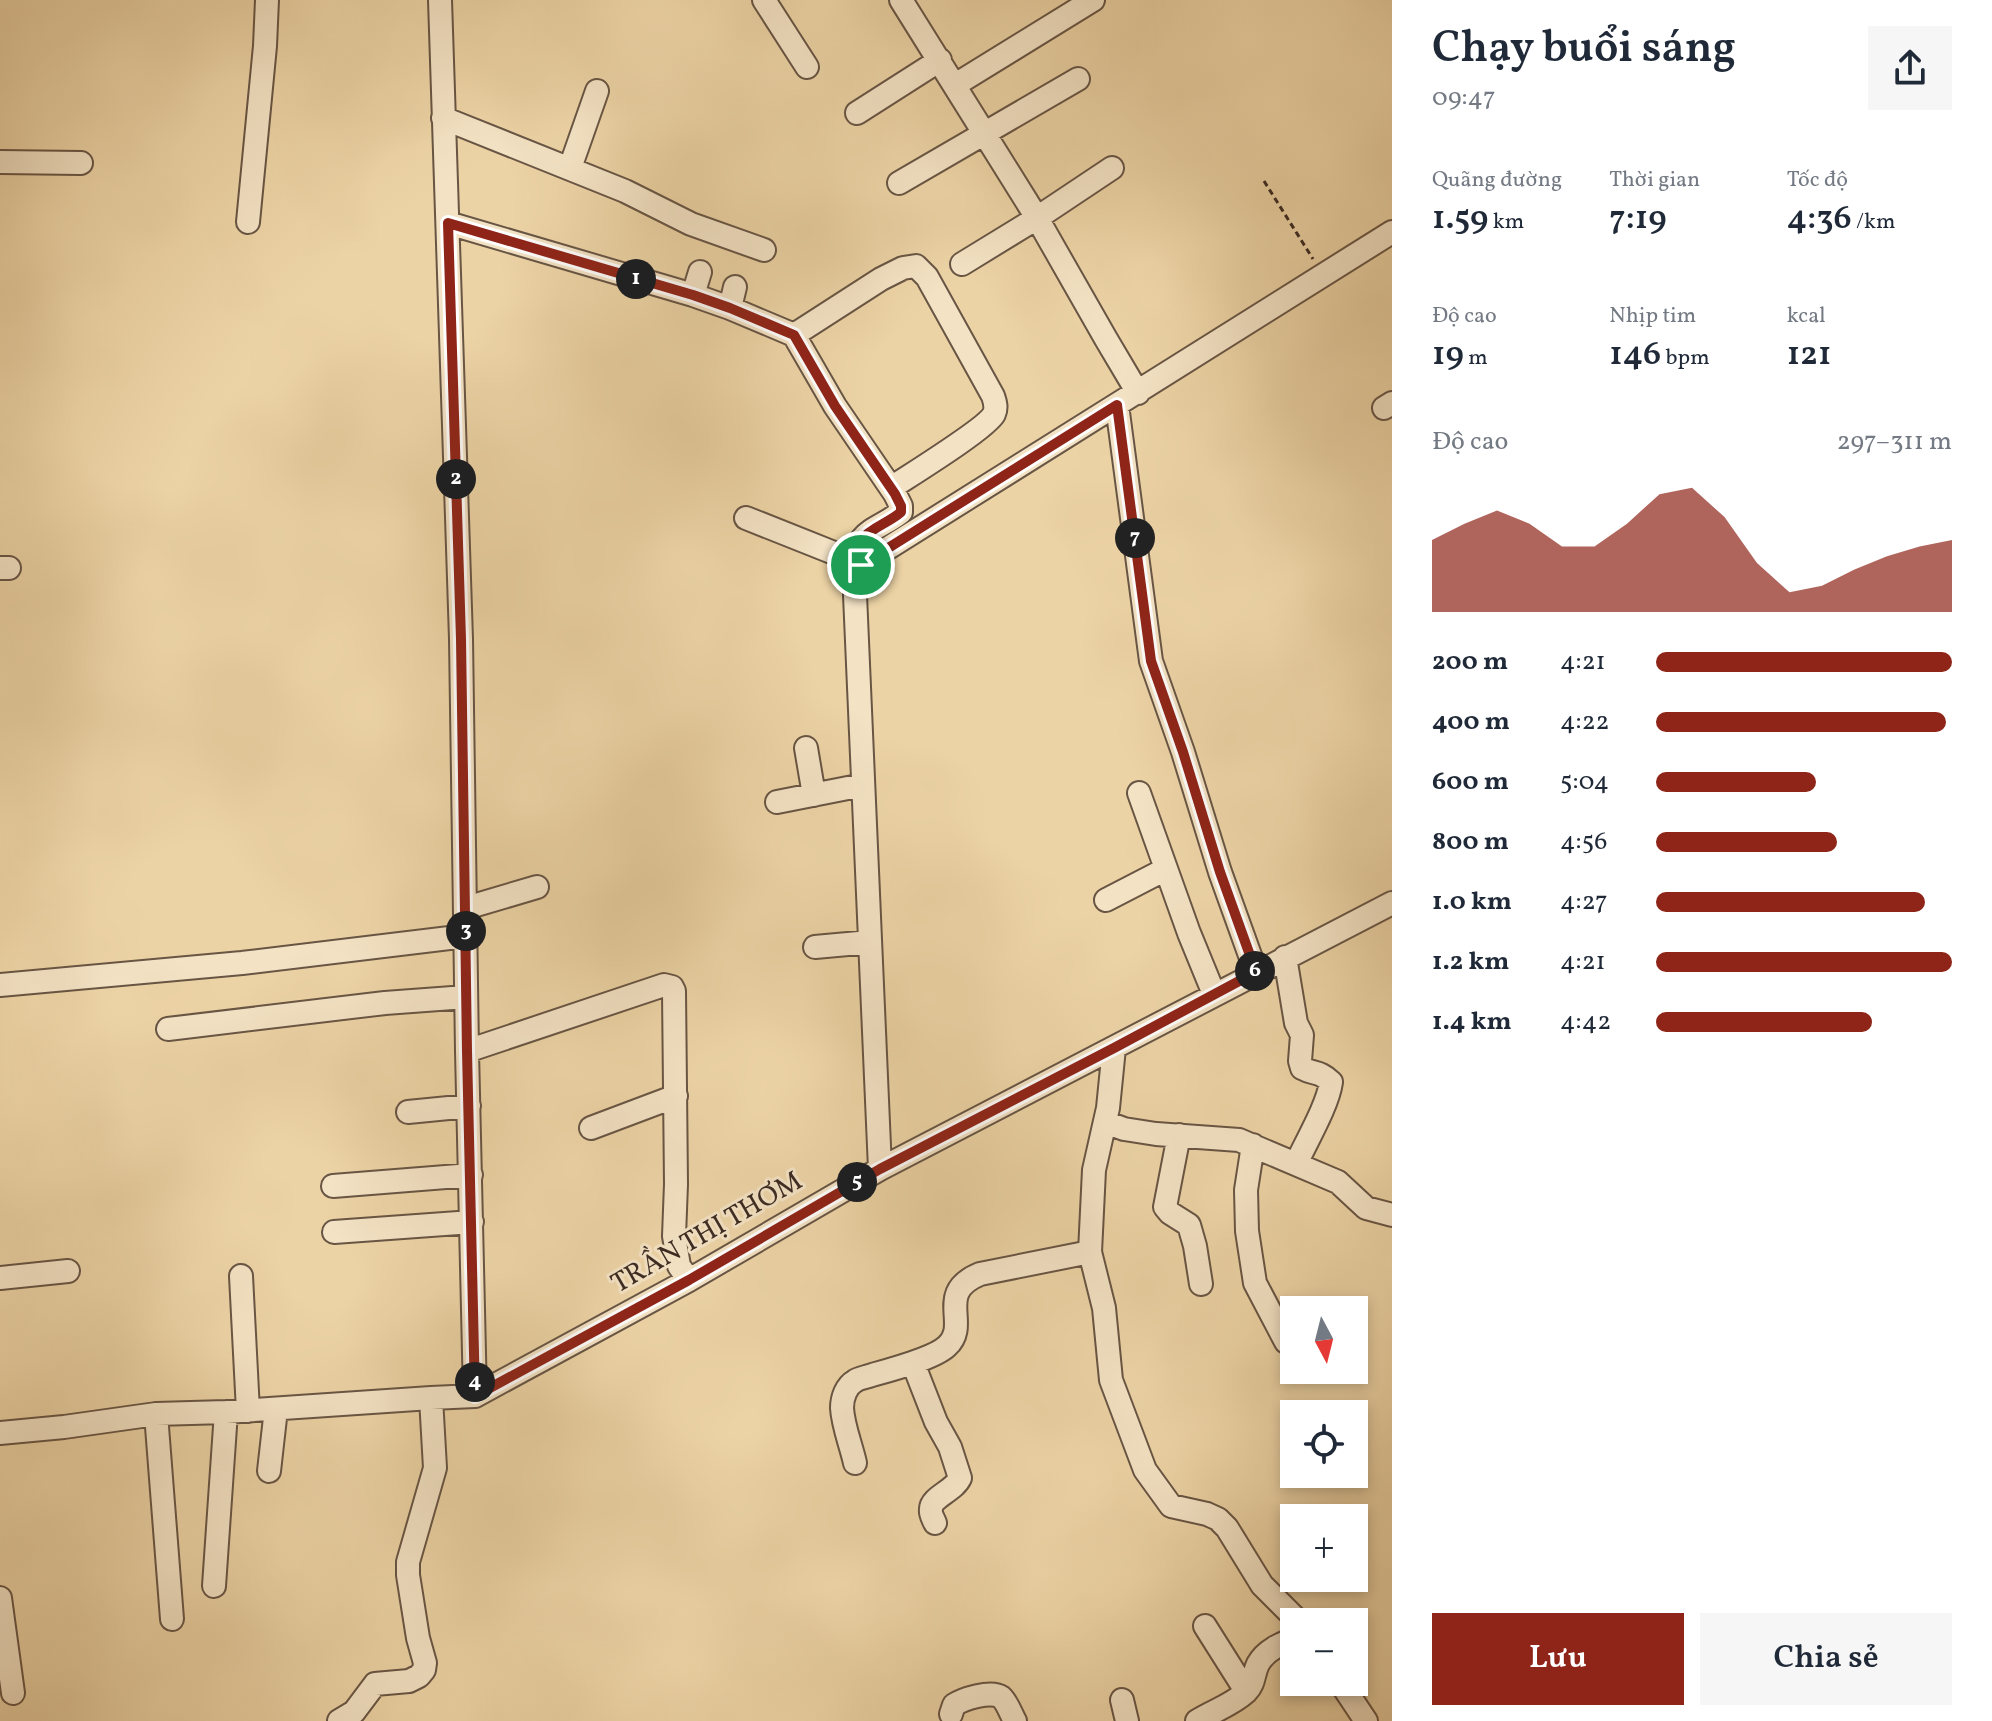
<!DOCTYPE html>
<html lang="vi">
<head>
<meta charset="utf-8">
<style>
  :root { --surface:#fff; --page:#f6f6f7; --text:#1f2937; --muted:#747a83; --accent:#8f2418 }
  body { margin:0; font-family:Vollkorn,serif; background:var(--page); color:var(--text); height:100vh; display:flex; flex-direction:column; font-size:30px; white-space:nowrap }
  * { box-sizing:border-box; margin:0 }
  p { font-size:26px; color:var(--muted) }
  .icon { flex:none; width:44px; height:44px; fill:none; stroke:currentColor; stroke-width:2; stroke-linecap:round; stroke-linejoin:round }
  .map { position:relative; flex:1; overflow:hidden }
  .drawer { display:flex; flex-direction:column; background:var(--surface); width:600px }
  .drawer>* { flex:none }
  .needle { width:52px; rotate:173deg }
  .buttons { position:absolute; left:1280px; top:1296px; display:grid; gap:16px }
  .buttons a { display:grid; place-items:center; width:88px; height:88px; border-radius:0px; background:var(--surface); box-shadow:0 4px 12px #0003; font-size:40px }
  .pin { position:absolute; display:grid; place-items:center; width:68px; height:68px; color:#fff; margin:-34px; border:4px solid #fff; border-radius:50%; box-shadow:0 2px 8px #0007 }
  .km { position:absolute; width:40px; height:40px; margin:-20px; border-radius:50%; background:#222; color:#fff; font-size:22px; line-height:40px; text-align:center }
  .round { display:grid; place-items:center; flex:none; width:84px; height:84px; border-radius:0px; background:var(--page) }
  .head { display:flex; align-items:center; justify-content:space-between; height:136px; padding:0 40px }
  h1 { font-size:44px; font-weight:600; line-height:60px }
  .figures { display:grid; grid-template-columns:repeat(3,1fr); gap:12px; height:136px; padding:8px 40px }
  .figures div { display:grid; align-content:center }
  .figures b { font-size:34px; font-weight:600 }
  .figures small { font-size:22px; font-weight:400 }
  .figures p { font-size:22px }
  .chart { height:224px; padding:16px 40px }
  .chart p { display:flex; justify-content:space-between }
  .chart svg { width:100%; height:144px; margin-top:8px; fill:var(--accent); opacity:.7 }
  .action { display:flex; gap:16px; margin-top:auto; padding:16px 40px }
  .action a { flex:1; height:92px; border-radius:0px; background:var(--accent); color:#fff; font-size:32px; font-weight:600; line-height:92px; text-align:center }
  .action a+a { background:var(--page); color:var(--text) }
  ul { padding:0 40px; list-style:none; font-size:26px }
  li { display:grid; grid-template-columns:128px 96px 1fr; align-items:center; height:60px }
  li i { height:20px; border-radius:10px; background:var(--accent) }
  main { display:flex; flex:1; min-height:0 }
  .map>svg:first-child { display:block }
  .lines { fill:none; stroke-linecap:round; stroke-linejoin:round }
  .minor-casing { stroke:#685544; stroke-width:26 }
  .path { stroke:#3c2b23; stroke-width:3; stroke-dasharray:6 4; stroke-linecap:butt }
  .minor { stroke:#f3e2c4; stroke-width:22 }
  .route-casing { stroke:#fff; stroke-width:16 }
  .route { stroke:#8f2418; stroke-width:10 }
  .labels { text-anchor:middle; dominant-baseline:central; stroke-width:6; stroke-linejoin:round; paint-order:stroke }
  .street-label { font-size:28px; fill:#3c2b23; stroke:#f3e2c4 }
</style>
</head>
<body>
<main>
<div class="map">
<svg width="1392" height="1721" viewBox="0 0 1392 1721">
  <rect width="100%" height="100%" fill="#ecd3a5"/>
  <filter id="stains"><feTurbulence type="fractalNoise" baseFrequency=".0025" numOctaves="4"/><feColorMatrix values="0 0 0 0 .2 0 0 0 0 .09 0 0 0 0 .02 0 0 0 .5 -.17"/></filter>
  <radialGradient id="worn" r=".72"><stop offset=".6" stop-color="#630" stop-opacity="0"/><stop offset="1" stop-color="#630" stop-opacity=".3"/></radialGradient>
  <g class="lines">
    <g class="minor-casing">
      <path id="minor" d="M440,0L461,639L467,1051L475,1396
        M764,0L807,67
        M901,0L1037,218L1106,339L1138,393
        M955,85L1093,0
        M857,113L940,60
        M443,118L625,191L691,224L764,250
        M0,162L81,163
        M570,168L597,91
        M899,183L1078,79
        M248,222L265,46L267,0
        M448,223L693,295L730,308L794,335L835,406L895,494L901,506V512C881,529 848,532 861,565
        M962,264L1037,218L1112,168
        M693,295L700,272
        M730,308L735,287
        M794,335L881,279L903,268L916,266L927,277L993,396C995,402 997,407 994,414C987,428 909,476 891,488
        M1117,405L1151,661L1183,752L1220,872L1256,972
        M1384,408L1392,403
        M746,518L834,553L858,569
        M0,568H9
        M806,748L814,795
        M1139,793L1189,933L1214,994
        M777,802L863,785
        M1106,900L1166,869
        M466,908L537,887
        M815,947L870,942
        M1285,957L1296,1023L1302,1035L1300,1061L1302,1068C1315,1075 1318,1070 1331,1082C1328,1105 1306,1142 1296,1164
        M0,985L242,963L466,936
        M168,1029L385,1003L466,997
        M1114,1048L1108,1108L1094,1170L1090,1252L1104,1308L1111,1380L1145,1470L1171,1506L1207,1514L1218,1519L1227,1528L1262,1585L1299,1622
        M467,1051L664,985L672,987L674,991L676,1184L674,1236L679,1266L689,1280
        M408,1112L469,1106
        M1105,1122L1124,1129L1156,1134L1239,1140L1338,1182L1366,1208L1392,1215
        M591,1128L676,1096
        M1179,1135L1165,1207L1170,1213L1189,1225L1195,1246L1201,1284
        M1253,1145L1246,1190L1247,1231L1255,1283L1286,1342
        M880,1169L855,595C855,584 854,574 861,565L1392,232
        M333,1186L471,1175
        M334,1232L472,1222
        M241,1276L248,1411
        M0,1278L68,1271
        M913,1363L936,1422L950,1447L960,1478C954,1491 931,1497 931,1509C930,1514 933,1518 935,1523
        M156,1414L172,1619
        M0,1433L64,1427L156,1414L226,1412L431,1398L475,1396L689,1280L880,1169L1392,903
        M855,1463C851,1445 843,1426 842,1408C842,1398 846,1386 855,1381C859,1378 867,1377 872,1375C890,1370 935,1358 947,1346C971,1324 934,1293 980,1274L1090,1252
        M269,1471L276,1409
        M214,1586L226,1412
        M0,1598L13,1693
        M1205,1626L1246,1691
        M1340,1682L1366,1721
        M1122,1700L1127,1721
        M951,1714L954,1705C963,1699 991,1690 1001,1697C1007,1702 1011,1714 1015,1721
        M339,1721L354,1712L375,1684L409,1681L419,1676L424,1670L425,1663L418,1638L408,1575V1562L435,1468L431,1398
        M1197,1721C1213,1711 1232,1705 1246,1692C1255,1683 1253,1674 1258,1664C1265,1651 1281,1643 1294,1640"/>
    </g>
    <path class="path" d="M1264,181L1313,259"/>
    <use href="#minor" class="minor"/>
  </g>
  <g class="lines">
    <g class="route-casing">
      <path id="route" d="M448,223L693,295L730,308L794,335L835,406L895,494L901,506V512C882,529 848,532 861,565L1117,405L1151,661L1183,752L1220,872L1256,972L1114,1048L880,1169L689,1280L475,1396L467,1051L461,639Z"/>
    </g>
    <use href="#route" class="route"/>
  </g>
  <g class="labels">
    <g class="street-label">
      <text transform="translate(707 1233) rotate(-30)">TRẦN THỊ THƠM</text>
    </g>
  </g>
  <rect width="100%" height="100%" filter="url(#stains)"/>
  <rect width="100%" height="100%" fill="url(#worn)"/>
</svg>
<div class="buttons">
<a><svg class="needle" viewBox="-14 -14 28 28"><path d="M0-13l5 13h-10z" fill="#e53935"/><path d="M0 13l5-13h-10z" fill="#747a83"/></svg></a>
<a><svg class="icon" aria-label="locate" viewBox="0 0 24 24"><circle cx="12" cy="12" r="6"/><path d="M12 2v4M12 18v4M2 12h4M18 12h4"/></svg></a>
<a>+</a>
<a>−</a>
</div>
<div class="pin" style="left:861px;top:565px;background:#1e9e55"><svg class="icon" aria-label="arrive" viewBox="0 0 24 24"><path d="M6 21V4h12l-3 4 3 4H6"/></svg></div>
<b class="km" style="left:636px;top:279px">1</b>
<b class="km" style="left:456px;top:479px">2</b>
<b class="km" style="left:466px;top:931px">3</b>
<b class="km" style="left:475px;top:1382px">4</b>
<b class="km" style="left:857px;top:1182px">5</b>
<b class="km" style="left:1255px;top:971px">6</b>
<b class="km" style="left:1135px;top:538px">7</b>
</div>
<section class="drawer">
<div class="head"><div><h1>Chạy buổi sáng</h1><p>09:47</p></div><a class="round"><svg class="icon" aria-label="share" viewBox="0 0 24 24"><path d="M12 15V3M7 8l5-5 5 5M5 13v7h14v-7"/></svg></a></div>
<div class="figures">
<div><p>Quãng đường</p><b>1.59<small> km</small></b></div>
<div><p>Thời gian</p><b>7:19</b></div>
<div><p>Tốc độ</p><b>4:36<small> /km</small></b></div>
</div>
<div class="figures">
<div><p>Độ cao</p><b>19<small> m</small></b></div>
<div><p>Nhịp tim</p><b>146<small> bpm</small></b></div>
<div><p>kcal</p><b>121</b></div>
</div>
<div class="chart"><p><span>Độ cao</span>297–311 m</p>
<svg viewBox="0 0 160 44" preserveAspectRatio="none"><path d="M0 44V22L10 17L20 13L30 17L40 24L50 24L60 17L70 8L80 6L90 15L100 29L110 38L120 36L130 31L140 27L150 24L160 22V44z"/></svg>
</div>
<ul>
<li><b>200 m</b>4:21<i style="width:100%"></i></li>
<li><b>400 m</b>4:22<i style="width:98%"></i></li>
<li><b>600 m</b>5:04<i style="width:54%"></i></li>
<li><b>800 m</b>4:56<i style="width:61%"></i></li>
<li><b>1.0 km</b>4:27<i style="width:91%"></i></li>
<li><b>1.2 km</b>4:21<i style="width:100%"></i></li>
<li><b>1.4 km</b>4:42<i style="width:73%"></i></li>
</ul>
<div class="action"><a>Lưu</a><a>Chia sẻ</a></div>
</section>
</main>
</body>
</html>
